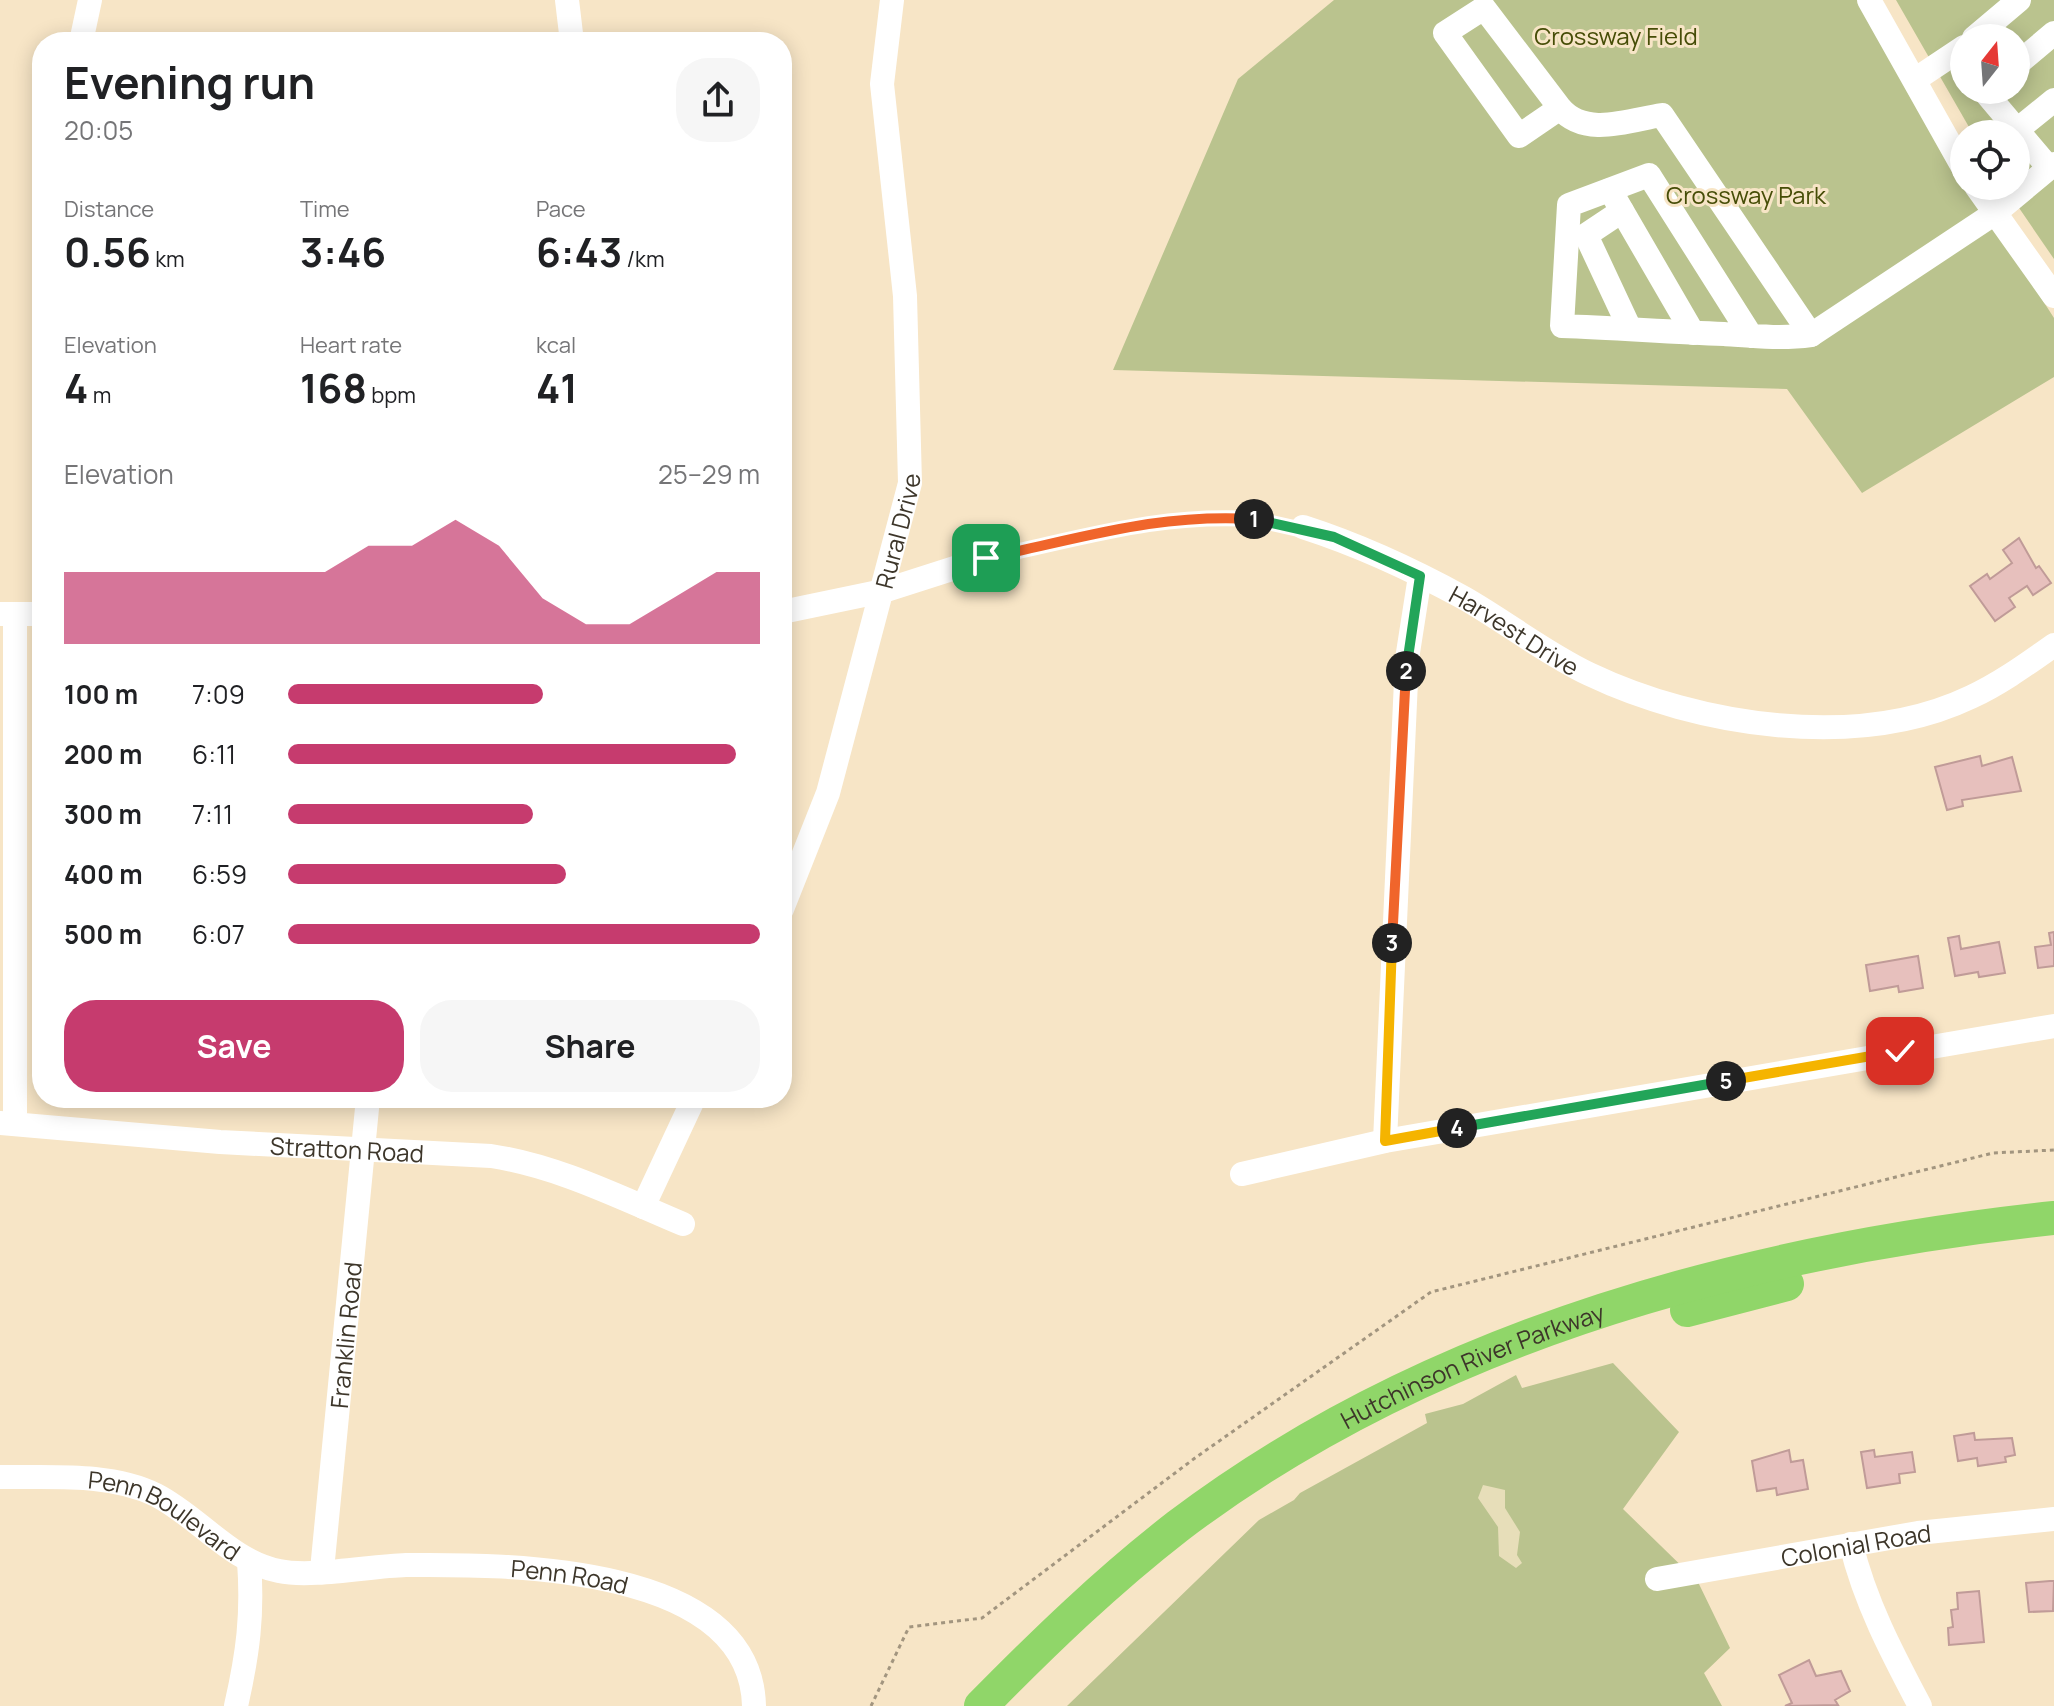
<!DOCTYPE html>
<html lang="en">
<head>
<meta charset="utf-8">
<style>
  :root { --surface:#fff; --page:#f6f6f6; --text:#202124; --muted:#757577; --accent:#c63b6e }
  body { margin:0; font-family:Manrope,sans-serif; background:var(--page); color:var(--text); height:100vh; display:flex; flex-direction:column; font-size:30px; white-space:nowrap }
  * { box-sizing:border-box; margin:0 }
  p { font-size:26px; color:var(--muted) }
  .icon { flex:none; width:44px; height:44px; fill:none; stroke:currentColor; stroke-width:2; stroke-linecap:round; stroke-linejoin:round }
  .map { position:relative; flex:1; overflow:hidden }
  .drawer { position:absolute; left:32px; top:32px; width:760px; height:1076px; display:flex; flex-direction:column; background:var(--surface); border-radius:32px; box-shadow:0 4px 20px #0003 }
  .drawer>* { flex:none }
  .needle { width:52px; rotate:17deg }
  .controls { position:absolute; left:1950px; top:24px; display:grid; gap:16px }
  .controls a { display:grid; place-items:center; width:80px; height:80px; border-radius:50%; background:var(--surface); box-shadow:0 4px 20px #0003; font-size:40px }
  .pin { position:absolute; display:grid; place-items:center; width:68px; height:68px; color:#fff; margin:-34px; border-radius:16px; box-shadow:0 4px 12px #0006 }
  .km { position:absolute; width:40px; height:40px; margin:-20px; border-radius:50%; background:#222; color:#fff; font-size:22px; line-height:40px; text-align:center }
  .round { display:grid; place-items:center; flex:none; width:84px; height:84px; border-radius:32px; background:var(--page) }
  .summary { display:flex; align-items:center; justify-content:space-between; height:136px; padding:0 32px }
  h1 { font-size:44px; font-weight:700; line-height:60px }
  .figures { display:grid; grid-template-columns:repeat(3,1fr); gap:12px; height:136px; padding:8px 32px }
  .figures div { display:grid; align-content:center }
  .figures b { font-size:40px; font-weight:700 }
  .figures small { font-size:22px; font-weight:400 }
  .figures p { font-size:22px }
  .chart { height:224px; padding:16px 32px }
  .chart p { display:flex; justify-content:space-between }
  .chart svg { width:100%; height:144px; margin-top:8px; fill:var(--accent); opacity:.7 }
  .cta { display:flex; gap:16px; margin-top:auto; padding:16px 32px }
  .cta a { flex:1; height:92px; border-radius:32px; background:var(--accent); color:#fff; font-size:32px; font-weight:700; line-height:92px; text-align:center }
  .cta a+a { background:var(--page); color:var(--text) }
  ul { padding:0 32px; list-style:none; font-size:26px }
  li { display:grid; grid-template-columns:128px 96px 1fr; align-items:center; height:60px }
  li i { height:20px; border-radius:10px; background:var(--accent) }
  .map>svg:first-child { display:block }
  .green { fill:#bac38e; fill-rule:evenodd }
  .sand { fill:#e7deb9 }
  .building { fill:#e7c0bd; stroke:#c09b98; stroke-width:2 }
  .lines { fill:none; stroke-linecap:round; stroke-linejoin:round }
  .path { stroke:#a2957f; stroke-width:3; stroke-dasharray:4 4; stroke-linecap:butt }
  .minor { stroke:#fff; stroke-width:24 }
  .highway { stroke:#90d669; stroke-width:34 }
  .split-1-casing { stroke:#fff; stroke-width:16 }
  .split-2-casing { stroke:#fff; stroke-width:16 }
  .split-3-casing { stroke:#fff; stroke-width:16 }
  .split-4-casing { stroke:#fff; stroke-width:16 }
  .split-5-casing { stroke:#fff; stroke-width:16 }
  .split-6-casing { stroke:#fff; stroke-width:16 }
  .split-1 { stroke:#f0652b; stroke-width:10 }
  .split-2 { stroke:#22a559; stroke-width:10 }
  .split-3 { stroke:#f0652b; stroke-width:10 }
  .split-4 { stroke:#f5b400; stroke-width:10 }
  .split-5 { stroke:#22a559; stroke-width:10 }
  .split-6 { stroke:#f5b400; stroke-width:10 }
  .labels { text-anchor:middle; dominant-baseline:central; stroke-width:6; stroke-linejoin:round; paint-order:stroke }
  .park-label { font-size:24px; fill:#464d07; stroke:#f7e5c6 }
  .street-label { font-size:24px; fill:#3d362a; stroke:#f7e5c6 }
</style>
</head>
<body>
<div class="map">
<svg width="2054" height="1706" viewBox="0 0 2054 1706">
  <rect width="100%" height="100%" fill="#f7e5c6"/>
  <path class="green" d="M1334,0H1859L1964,179V186H1969L2054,318V377L1862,493L1787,389L1113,370L1238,79Z
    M1896,0H2054V259L2004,186H2016V134H1973ZM1964,38H2016V90H1964Z
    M1613,1363L1679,1432L1623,1509L1698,1582L1730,1648L1704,1673L1722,1706H1067L1259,1520L1294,1500L1300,1493L1427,1423L1425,1414L1463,1404L1516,1375L1522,1388Z"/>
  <path class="sand" d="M1483,1485L1505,1490V1508L1520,1532L1517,1555L1522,1563L1516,1568L1499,1556L1498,1527L1478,1498Z"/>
  <path class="building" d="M2019,538L2036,568L2039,566L2051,583L2033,595L2027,586L2009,598L2015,607L1995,621L1970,586L1987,574L1990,579L2012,563L2003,550Z
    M1980,756L1982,766L2012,757L2021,791L1962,800L1963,806L1947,810L1935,767Z
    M2054,932V966L2038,968L2035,947L2051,945L2049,933Z
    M1959,936L1961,949L1999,942L2005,973L1979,977L1978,972L1955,976L1948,938Z
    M1918,956L1923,988L1899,992L1898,986L1870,991L1866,965Z
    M1974,1433L1975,1440L2012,1438L2015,1455L2005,1457L2006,1462L1978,1466L1977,1458L1958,1461L1954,1436Z
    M1789,1450L1791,1462L1803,1460L1808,1489L1777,1495L1776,1488L1757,1491L1752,1461Z
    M1874,1450L1875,1457L1912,1452L1915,1472L1899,1474L1900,1483L1867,1488L1861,1452Z
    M2050,1581H2054L2053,1611L2029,1612L2026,1583Z
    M1979,1591L1984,1642L1949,1645L1948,1628L1953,1627L1951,1610L1958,1609L1957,1593Z
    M1809,1660L1816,1676L1841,1671L1850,1691L1835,1700L1838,1705L1785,1706L1792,1703L1779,1675Z"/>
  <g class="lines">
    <path class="path" d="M1006,554C1103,534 1180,506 1281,523
      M871,1706L909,1627L982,1618L1195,1458L1431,1292L1993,1153L2054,1150"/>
    <g class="minor">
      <path d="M567,0L572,42"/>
      <path d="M1869,0L1964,169"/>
      <path d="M1974,38L2019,0"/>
      <path d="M81,42L90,0"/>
      <path d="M2016,65L2054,33"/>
      <path d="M1916,79L1964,47"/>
      <path d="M1985,92L2017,130"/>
      <path d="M1560,108L1519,136L1445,33L1484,8L1560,108C1585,138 1630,120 1662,115L1811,335L1995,213L2054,164"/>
      <path d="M2049,168L2017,130L2054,100"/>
      <path d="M1976,186L2054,296"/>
      <path d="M1610,190L1693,333"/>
      <path d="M1622,211L1586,235L1630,329"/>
      <path d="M1751,336L1649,175L1569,205L1562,326C1616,328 1670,332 1724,334C1753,336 1782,339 1811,335"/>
      <path id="s1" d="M1303,527C1359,545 1413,570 1464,598C1506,622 1545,653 1589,674C1698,726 1858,751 1971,697C2001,683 2027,664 2054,645"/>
      <path d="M782,612L883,591L986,558"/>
      <path d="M0,614H42"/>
      <path id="s2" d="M782,909L828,793L910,483L905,296L882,84L892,0"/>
      <path id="s3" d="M0,1123L220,1142L491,1156C558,1166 621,1198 683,1224"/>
      <path d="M15,1124V614"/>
      <path d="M1385,1141L1407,659L1420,576"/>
      <path d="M1242,1174L1385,1141L2054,1026"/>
      <path d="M643,1207L694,1098"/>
      <path id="s4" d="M0,1477C49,1478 110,1472 156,1495C199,1517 230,1561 279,1571C311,1578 370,1566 406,1565C506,1564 751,1564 754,1706"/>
      <path d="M1851,1544C1865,1602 1892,1653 1920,1706"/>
      <path id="s5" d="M322,1570L368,1098"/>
      <path id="s6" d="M1657,1579L1918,1533L2054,1519"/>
      <path d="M236,1706C248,1653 253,1615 249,1561"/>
    </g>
    <g class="highway">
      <path d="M1687,1310L1787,1284"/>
      <path id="s7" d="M981,1706C1044,1642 1107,1581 1178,1526C1429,1336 1745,1251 2054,1218"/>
    </g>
  </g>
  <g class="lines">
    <g class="split-1-casing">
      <path id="split-1" d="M986,558C1080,539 1156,513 1254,519"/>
    </g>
    <g class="split-2-casing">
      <path id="split-2" d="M1254,519L1334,537L1420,576L1406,671"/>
    </g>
    <g class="split-3-casing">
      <path id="split-3" d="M1392,943L1406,671"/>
    </g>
    <g class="split-4-casing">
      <path id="split-4" d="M1392,943L1385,1141L1457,1128"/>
    </g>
    <g class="split-5-casing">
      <path id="split-5" d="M1457,1128L1726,1081"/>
    </g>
    <g class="split-6-casing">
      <path id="split-6" d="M1726,1081L1900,1051"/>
    </g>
    <use href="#split-1" class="split-1"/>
    <use href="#split-2" class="split-2"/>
    <use href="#split-3" class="split-3"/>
    <use href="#split-4" class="split-4"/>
    <use href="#split-5" class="split-5"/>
    <use href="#split-6" class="split-6"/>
  </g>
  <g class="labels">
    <g class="park-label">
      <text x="1616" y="35">Crossway Field</text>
      <text x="1746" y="194">Crossway Park</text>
    </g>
    <g class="street-label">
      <text stroke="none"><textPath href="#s2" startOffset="396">Rural Drive</textPath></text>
      <text stroke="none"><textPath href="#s1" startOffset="236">Harvest Drive</textPath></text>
      <text stroke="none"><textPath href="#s3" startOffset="348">Stratton Road</textPath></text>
      <text stroke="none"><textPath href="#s5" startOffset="236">Franklin Road</textPath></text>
      <text stroke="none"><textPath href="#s7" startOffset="604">Hutchinson River Parkway</textPath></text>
      <text stroke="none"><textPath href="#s4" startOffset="174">Penn Boulevard</textPath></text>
      <text stroke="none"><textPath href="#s6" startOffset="202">Colonial Road</textPath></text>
      <text stroke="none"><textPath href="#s4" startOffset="596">Penn Road</textPath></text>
    </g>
  </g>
</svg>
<div class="controls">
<a><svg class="needle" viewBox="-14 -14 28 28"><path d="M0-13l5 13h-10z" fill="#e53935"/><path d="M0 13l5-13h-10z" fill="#757577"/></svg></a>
<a><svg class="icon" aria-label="locate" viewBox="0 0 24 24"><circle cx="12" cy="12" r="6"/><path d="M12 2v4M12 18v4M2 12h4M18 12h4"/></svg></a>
</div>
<div class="pin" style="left:986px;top:558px;background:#1e9e55"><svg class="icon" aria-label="arrive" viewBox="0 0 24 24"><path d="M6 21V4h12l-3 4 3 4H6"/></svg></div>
<div class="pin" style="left:1900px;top:1051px;background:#d93025"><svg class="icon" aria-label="check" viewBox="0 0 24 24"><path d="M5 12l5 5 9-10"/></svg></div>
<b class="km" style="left:1254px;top:519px">1</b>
<b class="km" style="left:1406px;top:671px">2</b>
<b class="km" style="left:1392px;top:943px">3</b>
<b class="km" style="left:1457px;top:1128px">4</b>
<b class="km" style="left:1726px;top:1081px">5</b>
<section class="drawer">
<div class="summary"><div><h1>Evening run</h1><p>20:05</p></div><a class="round"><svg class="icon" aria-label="share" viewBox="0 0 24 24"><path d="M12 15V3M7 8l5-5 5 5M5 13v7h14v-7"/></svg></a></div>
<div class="figures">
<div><p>Distance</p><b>0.56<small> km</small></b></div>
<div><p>Time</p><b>3:46</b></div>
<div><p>Pace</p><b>6:43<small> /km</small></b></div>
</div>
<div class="figures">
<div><p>Elevation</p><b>4<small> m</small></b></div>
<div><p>Heart rate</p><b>168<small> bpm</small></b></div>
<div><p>kcal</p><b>41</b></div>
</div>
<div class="chart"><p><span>Elevation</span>25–29 m</p>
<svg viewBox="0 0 160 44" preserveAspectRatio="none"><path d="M0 44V22L10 22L20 22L30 22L40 22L50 22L60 22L70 14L80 14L90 6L100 14L110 30L120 38L130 38L140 30L150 22L160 22V44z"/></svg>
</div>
<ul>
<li><b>100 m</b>7:09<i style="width:54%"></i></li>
<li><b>200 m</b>6:11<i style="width:95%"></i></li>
<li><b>300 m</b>7:11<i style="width:52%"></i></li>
<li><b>400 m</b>6:59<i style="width:59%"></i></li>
<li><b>500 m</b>6:07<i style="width:100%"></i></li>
</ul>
<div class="cta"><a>Save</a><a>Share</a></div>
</section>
</div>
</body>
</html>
